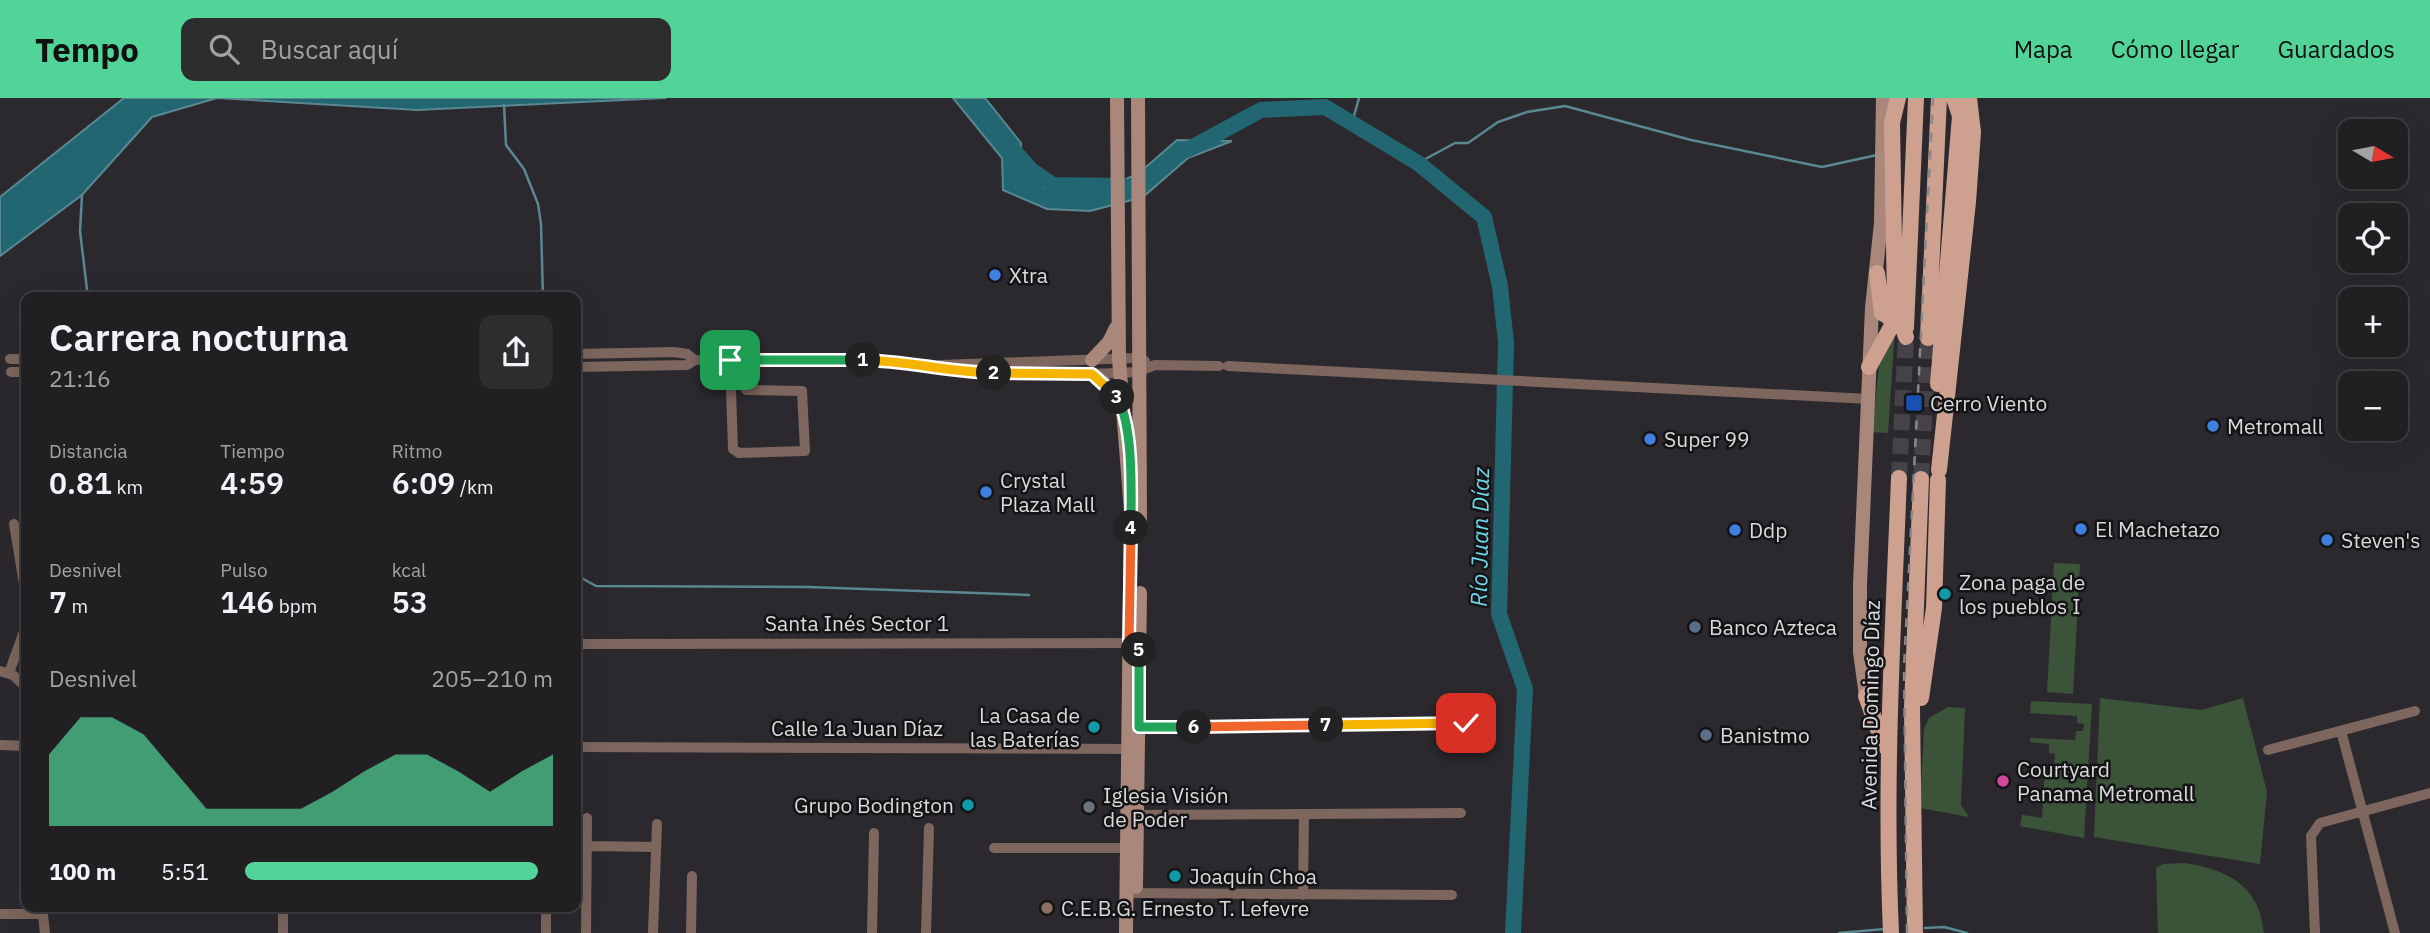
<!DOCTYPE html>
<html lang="es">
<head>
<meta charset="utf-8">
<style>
  :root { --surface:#211f22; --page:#2d2c2f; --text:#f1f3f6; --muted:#a2a2a5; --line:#3e3d40; --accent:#52d397 }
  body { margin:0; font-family:"IBM Plex Sans",sans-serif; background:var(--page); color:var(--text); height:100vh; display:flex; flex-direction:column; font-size:26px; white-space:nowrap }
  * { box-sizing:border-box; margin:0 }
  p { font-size:23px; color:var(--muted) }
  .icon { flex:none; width:38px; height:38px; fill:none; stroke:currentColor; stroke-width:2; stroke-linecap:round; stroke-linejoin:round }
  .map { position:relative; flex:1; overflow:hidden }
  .details { position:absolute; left:21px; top:194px; width:560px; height:620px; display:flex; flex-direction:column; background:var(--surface); border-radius:14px; box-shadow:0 7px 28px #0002,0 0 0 2px var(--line) }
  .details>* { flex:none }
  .needle { width:46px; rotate:100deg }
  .tools { position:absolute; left:2338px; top:21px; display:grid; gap:14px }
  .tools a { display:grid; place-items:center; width:70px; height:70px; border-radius:14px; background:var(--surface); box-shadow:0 7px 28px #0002,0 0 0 2px var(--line); font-size:35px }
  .pin { position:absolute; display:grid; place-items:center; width:60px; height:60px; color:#fff; margin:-30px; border-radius:14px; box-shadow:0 4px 10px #0006 }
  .km { position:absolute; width:35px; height:35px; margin:-18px; border-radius:50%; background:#222; color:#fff; font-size:19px; line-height:35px; text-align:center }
  .round { display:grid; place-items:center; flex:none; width:74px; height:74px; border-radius:14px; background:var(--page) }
  .headline { display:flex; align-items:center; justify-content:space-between; height:119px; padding:0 28px }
  h1 { font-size:38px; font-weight:600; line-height:52px }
  .metrics { display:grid; grid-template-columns:repeat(3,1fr); gap:10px; height:119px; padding:7px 28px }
  .metrics div { display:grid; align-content:center }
  .metrics b { font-size:30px; font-weight:600 }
  .metrics small { font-size:19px; font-weight:400 }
  .metrics p { font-size:19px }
  .chart { height:196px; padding:14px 28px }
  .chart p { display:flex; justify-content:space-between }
  .chart svg { width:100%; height:126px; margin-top:7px; fill:var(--accent); opacity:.7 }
  ul { padding:0 28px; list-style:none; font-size:23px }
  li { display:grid; grid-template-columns:112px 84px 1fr; align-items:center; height:52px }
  li i { height:18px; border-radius:9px; background:var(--accent) }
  header { display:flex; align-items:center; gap:42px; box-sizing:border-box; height:98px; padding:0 35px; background:var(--accent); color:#111 }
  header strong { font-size:33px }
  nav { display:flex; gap:38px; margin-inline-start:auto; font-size:24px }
  .search { width:490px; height:63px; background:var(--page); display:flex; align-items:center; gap:18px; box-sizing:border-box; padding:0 24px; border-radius:14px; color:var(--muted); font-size:26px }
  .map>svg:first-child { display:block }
  .green { fill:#3b5439 }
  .water { fill:#226672; stroke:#598892; stroke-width:2 }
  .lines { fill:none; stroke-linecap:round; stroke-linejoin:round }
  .stream { stroke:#598892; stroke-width:2.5 }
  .river { stroke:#226672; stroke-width:16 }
  .primary-tunnel { stroke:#464348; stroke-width:16; stroke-dasharray:16 8; stroke-linecap:butt }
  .street { stroke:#7c665e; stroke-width:10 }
  .secondary { stroke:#aa877b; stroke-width:14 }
  .primary { stroke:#cda090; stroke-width:16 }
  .rail { stroke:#89878b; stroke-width:2.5; stroke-dasharray:9 9; stroke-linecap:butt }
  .split-1-casing { stroke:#fff; stroke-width:14 }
  .split-2-casing { stroke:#fff; stroke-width:14 }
  .split-3-casing { stroke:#fff; stroke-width:14 }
  .split-4-casing { stroke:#fff; stroke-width:14 }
  .split-5-casing { stroke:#fff; stroke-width:14 }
  .split-6-casing { stroke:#fff; stroke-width:14 }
  .split-7-casing { stroke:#fff; stroke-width:14 }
  .split-8-casing { stroke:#fff; stroke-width:14 }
  .split-1 { stroke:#22a559; stroke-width:9 }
  .split-2 { stroke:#f5b400; stroke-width:9 }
  .split-3 { stroke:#f5b400; stroke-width:9 }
  .split-4 { stroke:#22a559; stroke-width:9 }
  .split-5 { stroke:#f0652b; stroke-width:9 }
  .split-6 { stroke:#22a559; stroke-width:9 }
  .split-7 { stroke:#f0652b; stroke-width:9 }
  .split-8 { stroke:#f5b400; stroke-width:9 }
  .shop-dot { fill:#3f7fe0; stroke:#141315; stroke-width:2.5 }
  .transit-dot { fill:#1a4fb4; stroke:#141315; stroke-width:2.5 }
  .culture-dot { fill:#0f9aa8; stroke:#141315; stroke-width:2.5 }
  .service-dot { fill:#5c6f8a; stroke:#141315; stroke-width:2.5 }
  .hotel-dot { fill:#d1479c; stroke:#141315; stroke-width:2.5 }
  .worship-dot { fill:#6b7280; stroke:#141315; stroke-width:2.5 }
  .education-dot { fill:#8d6e63; stroke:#141315; stroke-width:2.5 }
  .labels { text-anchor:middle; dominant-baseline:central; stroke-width:5; stroke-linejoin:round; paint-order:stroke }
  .poi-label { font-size:21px; fill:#dad9dc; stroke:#141315; text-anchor:start }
  .street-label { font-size:21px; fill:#dad9dc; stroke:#141315 }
  .water-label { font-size:23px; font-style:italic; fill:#6ed5e8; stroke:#141315 }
</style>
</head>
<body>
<header>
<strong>Tempo</strong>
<div class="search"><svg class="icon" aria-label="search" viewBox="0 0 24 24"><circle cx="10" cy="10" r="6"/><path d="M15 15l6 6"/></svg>Buscar aquí</div>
<nav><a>Mapa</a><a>Cómo llegar</a><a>Guardados</a></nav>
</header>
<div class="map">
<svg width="2430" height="835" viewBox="0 0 2430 835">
  <rect width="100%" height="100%" fill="#2c292e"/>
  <path class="green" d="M1895,231L1888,335L1872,334L1880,258Z
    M2054,465L2080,466L2073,596L2047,594Z
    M2100,600L2201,612L2243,600L2267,694L2260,766L2094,739Z
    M2031,603L2092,606L2084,740L2020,728L2022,717L2042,720L2045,670L2054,667L2055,656L2049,655V646L2030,644V640L2075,642L2076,633H2083L2084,626L2077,625V618L2030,615Z
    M1948,609L1965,610L1961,707L1969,719L1920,710L1924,631L1929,620Z
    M2185,765C2228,772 2259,787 2264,835H2158L2156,770L2163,766Z"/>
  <path class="water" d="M124,0H666L417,12L217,0L152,19L82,97L0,158V99Z
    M953,0H985L1021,45V65L1044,90L1094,94L1138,76L1177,42L1232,43L1188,60L1143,99L1090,113L1047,111L1003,92L1002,60Z"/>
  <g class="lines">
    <path class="stream" d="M504,7L506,47L524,71L538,106L541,126L543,200
      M1352,25L1359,0
      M1418,65L1455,45H1468L1498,24L1527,14L1565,8L1691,42L1822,69L1877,57
      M82,97L80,133L88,200
      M576,477L596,488L808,489L1029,497
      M1925,830L1944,829L1967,835
      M1839,835L1885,831"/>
    <path class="river" d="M1009,47L1031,72L1053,87L1124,88
      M1187,52L1261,12L1325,9L1418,65L1484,119L1500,188L1506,245L1499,516L1525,591L1513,835"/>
    <path class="primary-tunnel" d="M1899,380L1906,239
      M1921,381L1928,240"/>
    <path class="street" d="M576,256L674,254L687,256L695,262
      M10,261H26
      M730,262L733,351L739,355L805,353L802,293L746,292
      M940,267L1137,260L1145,263
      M1228,268L1869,301
      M576,269L687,267L695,262H879L935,268L958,274L1092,276L1137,274L1155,267L1219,268
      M11,274H26
      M14,426L26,498
      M576,546L1135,545
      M0,573L13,577L26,589
      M9,575L26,528
      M1139,629L1466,625
      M2341,633L2395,835
      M0,647L26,648
      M576,649L1134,651
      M2268,652L2415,613
      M1133,717L1461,715
      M588,748L656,749
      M994,750H1130
      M1127,795L1452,797
      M1303,797L1304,716
      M42,808L45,835
      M283,808V835
      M0,816H42
      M546,835V808
      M586,835L587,720
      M653,835L657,726
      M691,835L692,778
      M872,835L874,735
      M926,835L929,730
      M2315,835L2311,738L2320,725L2430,695"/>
    <path class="secondary" d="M1117,0L1119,261L1131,413L1126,835
      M1138,0L1140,426
      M1092,262L1109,244L1116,230
      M1092,276L1110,290L1122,308
      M1866,598L1860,554V487L1872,210L1881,125L1883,0
      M1136,789L1140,495"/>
    <path class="primary" d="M1898,0L1892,25L1895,207L1906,239
      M1877,175L1882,215L1887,218L1894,214
      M1906,230L1916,0
      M1928,240L1939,0
      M1869,269L1891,229L1895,210
      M1938,286L1960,18L1954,0
      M1939,372L1968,104L1973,34L1969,0
      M1866,598L1884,648
      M1921,600L1934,510L1938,382
      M1891,835C1884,683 1893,532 1899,380
      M1915,835L1912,610L1921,381"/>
    <path class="rail" d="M1907,835L1904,569L1933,0"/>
  </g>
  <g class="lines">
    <g class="split-1-casing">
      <path id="split-1" d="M730,262H863"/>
    </g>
    <g class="split-2-casing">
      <path id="split-2" d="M863,262C907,263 950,274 994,275"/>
    </g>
    <g class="split-3-casing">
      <path id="split-3" d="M994,275L1092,276L1117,299"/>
    </g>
    <g class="split-4-casing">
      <path id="split-4" d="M1117,299C1134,329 1131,394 1131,430"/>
    </g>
    <g class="split-5-casing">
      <path id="split-5" d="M1131,430L1129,545H1139V552"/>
    </g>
    <g class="split-6-casing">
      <path id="split-6" d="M1139,552V629H1194"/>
    </g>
    <g class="split-7-casing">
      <path id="split-7" d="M1194,629L1326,627"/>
    </g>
    <g class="split-8-casing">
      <path id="split-8" d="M1326,627L1466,625"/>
    </g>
    <use href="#split-1" class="split-1"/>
    <use href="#split-2" class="split-2"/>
    <use href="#split-3" class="split-3"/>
    <use href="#split-4" class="split-4"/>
    <use href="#split-5" class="split-5"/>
    <use href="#split-6" class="split-6"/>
    <use href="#split-7" class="split-7"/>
    <use href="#split-8" class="split-8"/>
  </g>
  <g class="shop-dot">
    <circle cx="995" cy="177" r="7"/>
    <circle cx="2213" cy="328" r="7"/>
    <circle cx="1650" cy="341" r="7"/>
    <circle cx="986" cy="394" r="7"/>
    <circle cx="2081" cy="431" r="7"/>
    <circle cx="1735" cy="432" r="7"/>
    <circle cx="2327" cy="442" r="7"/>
  </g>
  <rect class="transit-dot" x="1905" y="296" width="18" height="18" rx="3.5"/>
  <g class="culture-dot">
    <circle cx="1945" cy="496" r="7"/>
    <circle cx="1094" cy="629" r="7"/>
    <circle cx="968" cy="707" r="7"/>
    <circle cx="1175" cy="778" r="7"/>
  </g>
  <g class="service-dot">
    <circle cx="1695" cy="529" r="7"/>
    <circle cx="1706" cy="637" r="7"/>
  </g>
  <circle class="hotel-dot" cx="2003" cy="683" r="7"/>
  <circle class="worship-dot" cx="1089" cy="709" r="7"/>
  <circle class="education-dot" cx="1047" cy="810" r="7"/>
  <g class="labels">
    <g class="poi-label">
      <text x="1009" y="177">Xtra</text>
      <text x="1930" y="305">Cerro Viento</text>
      <text x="2227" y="328">Metromall</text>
      <text x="1664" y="341">Super 99</text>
      <text x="1000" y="382">Crystal<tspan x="1000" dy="24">Plaza Mall</tspan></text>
      <text x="2095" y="431">El Machetazo</text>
      <text x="1749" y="432">Ddp</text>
      <text x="2341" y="442">Steven's</text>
      <text x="1959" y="484">Zona paga de<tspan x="1959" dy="24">los pueblos I</tspan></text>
      <text x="1709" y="529">Banco Azteca</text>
      <text x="1080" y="617" text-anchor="end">La Casa de<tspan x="1080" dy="24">las Baterías</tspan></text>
      <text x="1720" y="637">Banistmo</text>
      <text x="2017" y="671">Courtyard<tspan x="2017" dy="24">Panama Metromall</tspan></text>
      <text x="1103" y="697">Iglesia Visión<tspan x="1103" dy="24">de Poder</tspan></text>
      <text x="954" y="707" text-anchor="end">Grupo Bodington</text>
      <text x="1189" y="778">Joaquín Choa</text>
      <text x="1061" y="810">C.E.B.G. Ernesto T. Lefevre</text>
    </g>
    <g class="street-label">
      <text x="857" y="525">Santa Inés Sector 1</text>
      <text transform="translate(1870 607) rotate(-89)">Avenida Domingo Díaz</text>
      <text x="857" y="630">Calle 1a Juan Díaz</text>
    </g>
    <g class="water-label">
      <text transform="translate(1479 439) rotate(-89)">Río Juan Díaz</text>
    </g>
  </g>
</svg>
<div class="tools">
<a><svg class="needle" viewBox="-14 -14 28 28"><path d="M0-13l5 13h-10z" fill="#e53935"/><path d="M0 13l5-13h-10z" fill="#a2a2a5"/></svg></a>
<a><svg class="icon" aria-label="locate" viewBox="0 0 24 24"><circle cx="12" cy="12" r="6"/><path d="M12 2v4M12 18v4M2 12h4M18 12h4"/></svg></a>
<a>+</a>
<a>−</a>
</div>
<div class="pin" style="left:730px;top:262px;background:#1e9e55"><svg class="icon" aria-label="arrive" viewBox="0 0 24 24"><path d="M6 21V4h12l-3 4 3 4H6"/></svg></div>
<div class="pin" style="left:1466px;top:625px;background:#d93025"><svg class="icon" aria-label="check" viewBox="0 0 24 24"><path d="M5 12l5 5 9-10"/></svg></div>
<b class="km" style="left:863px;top:262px">1</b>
<b class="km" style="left:994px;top:275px">2</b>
<b class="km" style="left:1117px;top:299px">3</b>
<b class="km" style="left:1131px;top:430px">4</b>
<b class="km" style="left:1139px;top:552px">5</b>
<b class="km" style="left:1194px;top:629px">6</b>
<b class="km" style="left:1326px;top:627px">7</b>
<section class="details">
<div class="headline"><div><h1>Carrera nocturna</h1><p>21:16</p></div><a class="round"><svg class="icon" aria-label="share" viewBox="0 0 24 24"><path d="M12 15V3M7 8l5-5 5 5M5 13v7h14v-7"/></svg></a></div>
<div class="metrics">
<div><p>Distancia</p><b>0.81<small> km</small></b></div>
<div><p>Tiempo</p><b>4:59</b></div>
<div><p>Ritmo</p><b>6:09<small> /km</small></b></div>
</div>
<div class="metrics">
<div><p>Desnivel</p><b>7<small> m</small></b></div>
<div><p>Pulso</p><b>146<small> bpm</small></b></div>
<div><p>kcal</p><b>53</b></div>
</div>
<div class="chart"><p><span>Desnivel</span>205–210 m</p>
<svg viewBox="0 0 160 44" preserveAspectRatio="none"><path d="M0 44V19L10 6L20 6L30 12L40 25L50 38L60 38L70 38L80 38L90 32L100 25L110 19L120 19L130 25L140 32L150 25L160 19V44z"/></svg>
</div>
<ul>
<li><b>100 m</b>5:51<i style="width:95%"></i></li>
</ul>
</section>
</div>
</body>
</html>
